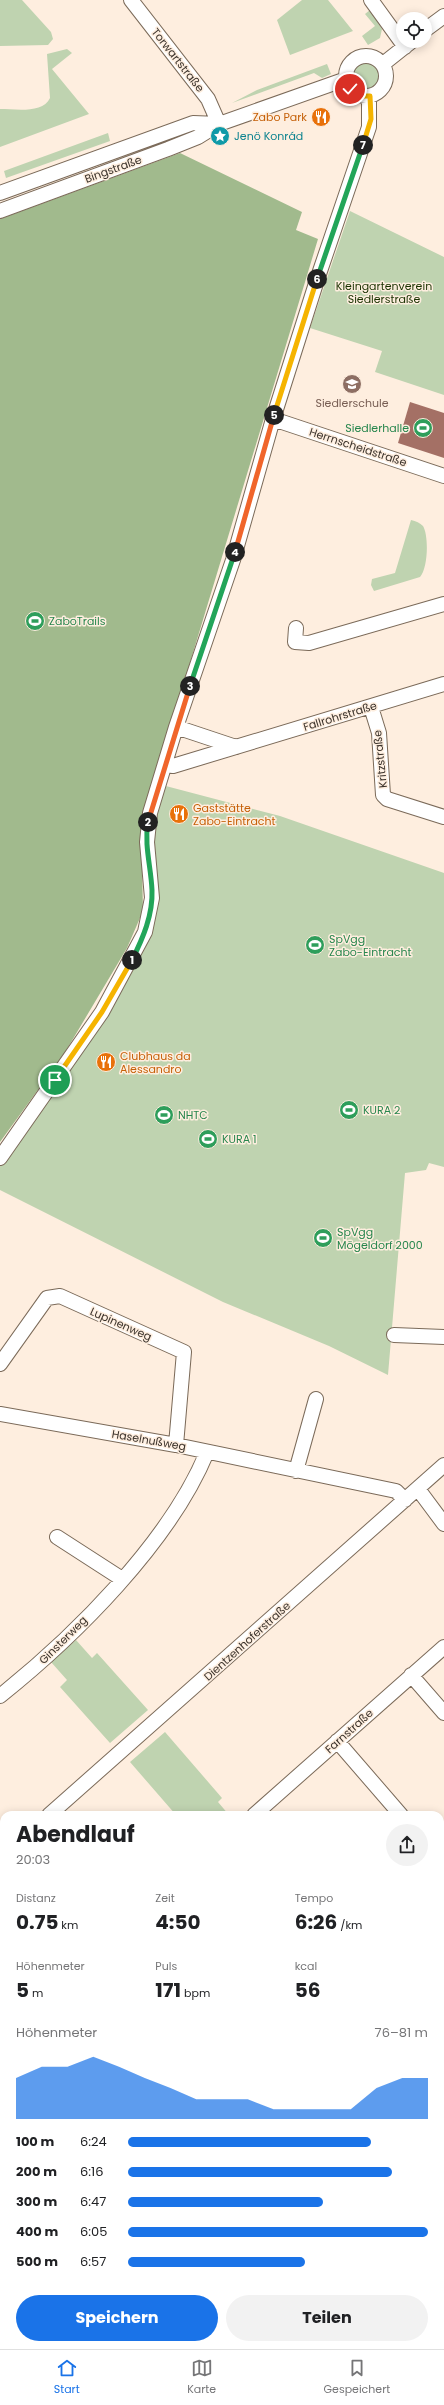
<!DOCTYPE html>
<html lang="de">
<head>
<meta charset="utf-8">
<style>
  :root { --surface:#fff; --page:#f2f2f2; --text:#202124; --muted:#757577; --line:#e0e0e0; --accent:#1a73e8 }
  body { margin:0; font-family:Poppins,sans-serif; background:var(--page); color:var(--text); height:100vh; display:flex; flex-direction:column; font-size:15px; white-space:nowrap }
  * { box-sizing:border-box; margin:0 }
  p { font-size:13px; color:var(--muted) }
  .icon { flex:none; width:22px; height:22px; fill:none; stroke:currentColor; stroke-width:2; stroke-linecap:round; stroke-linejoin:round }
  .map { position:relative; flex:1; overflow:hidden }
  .sheet { position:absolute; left:0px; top:1811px; width:444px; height:538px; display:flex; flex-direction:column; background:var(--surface); border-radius:12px 12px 0 0; box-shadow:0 2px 10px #0003 }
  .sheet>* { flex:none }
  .fabs { position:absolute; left:396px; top:12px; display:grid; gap:8px }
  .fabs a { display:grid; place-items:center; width:36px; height:36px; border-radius:50%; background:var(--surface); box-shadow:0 2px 10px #0003; font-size:20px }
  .pin { position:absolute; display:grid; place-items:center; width:34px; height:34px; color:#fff; margin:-17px; border:2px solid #fff; border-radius:50%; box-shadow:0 1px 4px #0007 }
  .km { position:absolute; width:20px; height:20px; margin:-10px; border-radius:50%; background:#222; color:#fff; font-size:11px; line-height:20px; text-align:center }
  .round { display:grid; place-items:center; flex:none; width:42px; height:42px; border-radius:21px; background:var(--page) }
  .summary { display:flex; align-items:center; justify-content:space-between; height:68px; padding:0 16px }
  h1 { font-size:22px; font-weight:700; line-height:30px }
  .metrics { display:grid; grid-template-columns:repeat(3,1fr); gap:6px; height:68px; padding:4px 16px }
  .metrics div { display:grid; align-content:center }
  .metrics b { font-size:20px; font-weight:700 }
  .metrics small { font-size:11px; font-weight:400 }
  .metrics p { font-size:11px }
  .chart { height:112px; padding:8px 16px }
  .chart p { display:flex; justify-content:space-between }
  .chart svg { width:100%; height:72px; margin-top:4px; fill:var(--accent); opacity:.7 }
  .cta { display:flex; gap:8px; margin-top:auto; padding:8px 16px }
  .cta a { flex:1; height:46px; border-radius:24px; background:var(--accent); color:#fff; font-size:16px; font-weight:700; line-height:46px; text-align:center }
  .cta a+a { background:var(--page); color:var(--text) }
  ul { padding:0 16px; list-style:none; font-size:13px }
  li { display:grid; grid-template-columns:64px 48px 1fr; align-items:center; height:30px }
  li i { height:10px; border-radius:5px; background:var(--accent) }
  .menu { display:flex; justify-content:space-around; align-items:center; height:56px; border-top:1px solid var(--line); background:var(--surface); font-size:11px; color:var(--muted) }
  .menu a { display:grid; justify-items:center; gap:2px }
  .menu .active { color:var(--accent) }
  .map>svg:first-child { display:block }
  .green { fill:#bfd3b0 }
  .forest { fill:#a1ba8d }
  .building { fill:#a47065 }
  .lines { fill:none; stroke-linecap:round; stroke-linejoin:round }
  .minor-casing { stroke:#7b6a59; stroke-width:16 }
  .major-casing { stroke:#b67a66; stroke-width:19 }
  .minor { stroke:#fff; stroke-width:14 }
  .major { stroke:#fbc7b6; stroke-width:17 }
  .tram { stroke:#a2968a; stroke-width:1 }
  .rail { stroke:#a2968a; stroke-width:3 }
  .split-1-casing { stroke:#fff; stroke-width:8 }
  .split-2-casing { stroke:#fff; stroke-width:8 }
  .split-3-casing { stroke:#fff; stroke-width:8 }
  .split-4-casing { stroke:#fff; stroke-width:8 }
  .split-5-casing { stroke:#fff; stroke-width:8 }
  .split-6-casing { stroke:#fff; stroke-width:8 }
  .split-7-casing { stroke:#fff; stroke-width:8 }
  .split-8-casing { stroke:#fff; stroke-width:8 }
  .split-1 { stroke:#f5b400; stroke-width:5 }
  .split-2 { stroke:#22a559; stroke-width:5 }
  .split-3 { stroke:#f0652b; stroke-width:5 }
  .split-4 { stroke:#22a559; stroke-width:5 }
  .split-5 { stroke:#f0652b; stroke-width:5 }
  .split-6 { stroke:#f5b400; stroke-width:5 }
  .split-7 { stroke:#22a559; stroke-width:5 }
  .split-8 { stroke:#f5b400; stroke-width:5 }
  .labels { text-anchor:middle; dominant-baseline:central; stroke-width:3; stroke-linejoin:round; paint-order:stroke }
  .street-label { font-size:11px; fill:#3a322b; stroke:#feeedf }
  .food-label { font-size:11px; fill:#c56008; stroke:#feeedf; text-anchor:start }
  .culture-label { font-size:11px; fill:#0d838f; stroke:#feeedf; text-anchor:start }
  .park-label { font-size:11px; fill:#1a3200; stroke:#feeedf }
  .education-label { font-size:11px; fill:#785e54; stroke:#feeedf }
  .leisure-label { font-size:11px; fill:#27864d; stroke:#feeedf; text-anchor:start }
</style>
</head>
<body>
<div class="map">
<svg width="444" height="2349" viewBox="0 0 444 2349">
  <rect width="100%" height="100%" fill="#feeedf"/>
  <path class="green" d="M0,0H22L51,32L53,39L48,45L0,46Z
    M302,0H328L353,31L290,55L277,20Z
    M370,10L382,29L380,38L368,45L362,36L375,26L365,14Z
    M67,49L72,53L52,69L89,114L0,147V109C15,109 43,114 50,98L47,54Z
    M352 75a15 15 0 1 1 30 0a15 15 0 1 1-30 0Z
    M327,64L331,74L322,78L314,73L232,103L257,90Z
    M108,133L110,141L6,178L4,171Z
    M350,211L444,257V395L375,372L382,351L310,328Z
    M411,520C416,521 420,523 423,526C429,536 428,568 420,577L374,591L371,585L372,579L395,573Z
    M162,785L280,816L444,873V1167L429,1163L426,1170L405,1173L388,1375L329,1346L223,1302L0,1190V1165L143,947L151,842Z
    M76,1640L92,1658L97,1653L148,1710L110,1743L60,1687L67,1680L51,1662Z
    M165,1732L222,1798L218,1802L229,1815H176L130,1762Z"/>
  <path class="forest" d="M180,153L302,212L296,230L318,239L141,825L143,911L127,948L64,1054L0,1142V219Z"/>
  <path class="building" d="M410,402L444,413V458L398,443Z"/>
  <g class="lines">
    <g class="minor-casing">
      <path id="minor" d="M131,0L208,99L219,124
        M371,0L405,47
        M425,30L444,16
        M346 76a20 20 0 1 1 40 0a20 20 0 1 1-40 0Z
        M383,64L412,41
        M0,193L193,123L219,124
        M0,211L168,149L198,137L219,124L346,79
        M273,419L444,476
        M296,628L295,642L309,643L444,604
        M371,707L379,733L383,795L387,799L444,817
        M176,727L236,747
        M165,765L173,766L444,684
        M0,1158L102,1012L145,932L152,898L147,842L150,813L176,727L233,560L273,419L318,277L369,127V96
        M394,1335L444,1337
        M0,1364L47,1298L60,1296L184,1352L176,1445
        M0,1414L176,1445L396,1491L405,1500
        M296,1471L316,1399
        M418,1489L444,1524
        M57,1537L122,1579
        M411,1675L444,1713
        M0,1696C75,1636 170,1542 207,1452
        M337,1741L401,1815
        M49,1815L444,1465
        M254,1815L444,1647
        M0,1857L4,1854
        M440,1859L444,1864
        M440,1928L444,1925
        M0,1988L4,1987
        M0,2178L4,2190
        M0,2224L4,2222
        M0,2328L4,2327
        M91,2345L93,2349
        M327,2345L332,2349"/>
    </g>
    <g class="major-casing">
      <path id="major" d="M440,2211L444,2210
        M220,2349L224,2345"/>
    </g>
    <use href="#minor" class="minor"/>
    <use href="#major" class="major"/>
    <path class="tram" d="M0,2167L4,2179
      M0,2182L4,2194
      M440,2218L444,2217
      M71,2345L73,2349
      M78,2345L80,2349
      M222,2349L227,2345"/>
    <path class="rail" d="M440,2036L444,2034
      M440,2054L444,2051
      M0,2263L4,2261
      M0,2270L4,2269
      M0,2283L4,2281"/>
  </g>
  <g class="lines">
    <g class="split-1-casing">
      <path id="split-1" d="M55,1080L102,1012L132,960"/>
    </g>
    <g class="split-2-casing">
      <path id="split-2" d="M132,960C143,938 153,915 152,890C151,867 144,845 148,822"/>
    </g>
    <g class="split-3-casing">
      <path id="split-3" d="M148,822L190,686"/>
    </g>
    <g class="split-4-casing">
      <path id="split-4" d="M190,686L235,552"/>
    </g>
    <g class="split-5-casing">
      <path id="split-5" d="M235,552L274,415"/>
    </g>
    <g class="split-6-casing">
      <path id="split-6" d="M274,415L317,279"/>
    </g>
    <g class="split-7-casing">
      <path id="split-7" d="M317,279L363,145"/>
    </g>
    <g class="split-8-casing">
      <path id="split-8" d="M350,89L361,96H370L371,119L363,145"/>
    </g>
    <use href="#split-1" class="split-1"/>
    <use href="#split-2" class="split-2"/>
    <use href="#split-3" class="split-3"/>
    <use href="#split-4" class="split-4"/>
    <use href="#split-5" class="split-5"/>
    <use href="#split-6" class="split-6"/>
    <use href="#split-7" class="split-7"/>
    <use href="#split-8" class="split-8"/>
  </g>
  <defs>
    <g id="restaurant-disc" transform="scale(1)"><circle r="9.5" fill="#e8710a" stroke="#feeedf"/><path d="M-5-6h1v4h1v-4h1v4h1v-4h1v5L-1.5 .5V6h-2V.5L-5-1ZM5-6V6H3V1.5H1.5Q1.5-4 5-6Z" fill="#fff"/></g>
    <g id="sight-disc" transform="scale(1)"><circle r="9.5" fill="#0f9aa8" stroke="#feeedf"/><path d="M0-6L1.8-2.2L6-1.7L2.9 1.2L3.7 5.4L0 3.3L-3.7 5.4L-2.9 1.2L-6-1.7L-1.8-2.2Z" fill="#fff"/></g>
    <g id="school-disc" transform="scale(1)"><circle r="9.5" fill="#8d6e63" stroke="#feeedf"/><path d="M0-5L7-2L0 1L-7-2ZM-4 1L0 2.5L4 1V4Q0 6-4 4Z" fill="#fff"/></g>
    <g id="stadium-disc" transform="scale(1)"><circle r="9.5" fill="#2e9e5b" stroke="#feeedf"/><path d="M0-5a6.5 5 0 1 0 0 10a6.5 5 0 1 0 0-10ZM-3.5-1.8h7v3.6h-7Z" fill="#fff"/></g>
  </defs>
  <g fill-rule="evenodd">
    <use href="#restaurant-disc" x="321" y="117"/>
    <use href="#sight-disc" x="220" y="136"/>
    <use href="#school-disc" x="352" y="384"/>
    <use href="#stadium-disc" x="423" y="428"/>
    <use href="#stadium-disc" x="35" y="621"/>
    <use href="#restaurant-disc" x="179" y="814"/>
    <use href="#stadium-disc" x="315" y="945"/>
    <use href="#restaurant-disc" x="106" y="1062"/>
    <use href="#stadium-disc" x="349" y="1110"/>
    <use href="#stadium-disc" x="164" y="1115"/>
    <use href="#stadium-disc" x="208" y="1139"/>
    <use href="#stadium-disc" x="323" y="1238"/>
  </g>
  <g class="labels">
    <g class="street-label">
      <text transform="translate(178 60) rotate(52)">Torwartstraße</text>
      <text transform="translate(113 169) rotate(-20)">Bingstraße</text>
      <text transform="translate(358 447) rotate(18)">Herrnscheidstraße</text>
      <text transform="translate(340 716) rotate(-17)">Fallrohrstraße</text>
      <text transform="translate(380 759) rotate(-96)">Kritzstraße</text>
      <text transform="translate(121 1324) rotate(24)">Lupinenweg</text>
      <text transform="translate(149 1440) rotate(10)">Haselnußweg</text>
      <text transform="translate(63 1640) rotate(-45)">Ginsterweg</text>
      <text transform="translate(247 1641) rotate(-42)">Dientzenhoferstraße</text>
      <text transform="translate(349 1731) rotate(-42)">Farnstraße</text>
    </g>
    <g class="food-label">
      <text x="307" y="117" text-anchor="end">Zabo Park</text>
      <text x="193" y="808">Gaststätte<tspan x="193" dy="13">Zabo-Eintracht</tspan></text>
      <text x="120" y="1056">Clubhaus da<tspan x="120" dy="13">Alessandro</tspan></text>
    </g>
    <g class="culture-label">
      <text x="234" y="136">Jenö Konrád</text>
    </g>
    <g class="park-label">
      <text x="384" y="286">Kleingartenverein<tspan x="384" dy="13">Siedlerstraße</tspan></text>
    </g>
    <g class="education-label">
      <text x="352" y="403">Siedlerschule</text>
    </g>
    <g class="leisure-label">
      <text x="409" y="428" text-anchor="end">Siedlerhalle</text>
      <text x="49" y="621">ZaboTrails</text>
      <text x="329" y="939">SpVgg<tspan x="329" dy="13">Zabo-Eintracht</tspan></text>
      <text x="363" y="1110">KURA 2</text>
      <text x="178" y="1115">NHTC</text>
      <text x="222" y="1139">KURA 1</text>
      <text x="337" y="1232">SpVgg<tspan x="337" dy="13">Mögeldorf 2000</tspan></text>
    </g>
  </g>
</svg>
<div class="fabs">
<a><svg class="icon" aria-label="locate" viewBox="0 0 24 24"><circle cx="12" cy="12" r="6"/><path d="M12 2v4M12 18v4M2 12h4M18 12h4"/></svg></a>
</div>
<div class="pin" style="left:55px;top:1080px;background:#1e9e55"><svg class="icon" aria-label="arrive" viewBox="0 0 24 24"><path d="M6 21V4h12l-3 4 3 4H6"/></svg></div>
<div class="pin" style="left:350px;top:89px;background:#d93025"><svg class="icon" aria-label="check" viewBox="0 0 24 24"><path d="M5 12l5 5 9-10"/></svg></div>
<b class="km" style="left:132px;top:960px">1</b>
<b class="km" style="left:148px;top:822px">2</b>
<b class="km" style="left:190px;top:686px">3</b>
<b class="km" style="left:235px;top:552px">4</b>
<b class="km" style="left:274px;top:415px">5</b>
<b class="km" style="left:317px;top:279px">6</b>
<b class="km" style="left:363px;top:145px">7</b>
<section class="sheet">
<div class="summary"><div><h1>Abendlauf</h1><p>20:03</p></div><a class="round"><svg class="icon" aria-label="share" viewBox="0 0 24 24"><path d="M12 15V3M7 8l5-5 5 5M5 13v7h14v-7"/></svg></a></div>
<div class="metrics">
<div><p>Distanz</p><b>0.75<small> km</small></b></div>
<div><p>Zeit</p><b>4:50</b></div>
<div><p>Tempo</p><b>6:26<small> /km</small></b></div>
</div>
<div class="metrics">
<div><p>Höhenmeter</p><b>5<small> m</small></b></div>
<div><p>Puls</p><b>171<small> bpm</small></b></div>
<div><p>kcal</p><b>56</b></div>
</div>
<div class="chart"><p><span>Höhenmeter</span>76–81 m</p>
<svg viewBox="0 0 160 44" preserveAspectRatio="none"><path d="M0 44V19L10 12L20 12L30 6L40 12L50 19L60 25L70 32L80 32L90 32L100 38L110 38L120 38L130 38L140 25L150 19L160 19V44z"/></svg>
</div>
<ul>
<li><b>100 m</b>6:24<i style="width:81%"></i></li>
<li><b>200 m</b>6:16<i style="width:88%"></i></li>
<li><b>300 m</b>6:47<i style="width:65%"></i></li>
<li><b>400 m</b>6:05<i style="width:100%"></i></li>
<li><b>500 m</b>6:57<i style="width:59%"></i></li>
</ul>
<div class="cta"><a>Speichern</a><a>Teilen</a></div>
</section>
</div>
<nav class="menu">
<a class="active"><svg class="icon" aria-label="home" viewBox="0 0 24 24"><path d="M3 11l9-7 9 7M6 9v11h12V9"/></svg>Start</a>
<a><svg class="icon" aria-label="map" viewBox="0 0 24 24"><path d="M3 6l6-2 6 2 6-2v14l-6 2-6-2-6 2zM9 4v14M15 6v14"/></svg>Karte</a>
<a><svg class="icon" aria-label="saved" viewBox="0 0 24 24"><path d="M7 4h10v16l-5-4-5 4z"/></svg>Gespeichert</a>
</nav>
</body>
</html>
